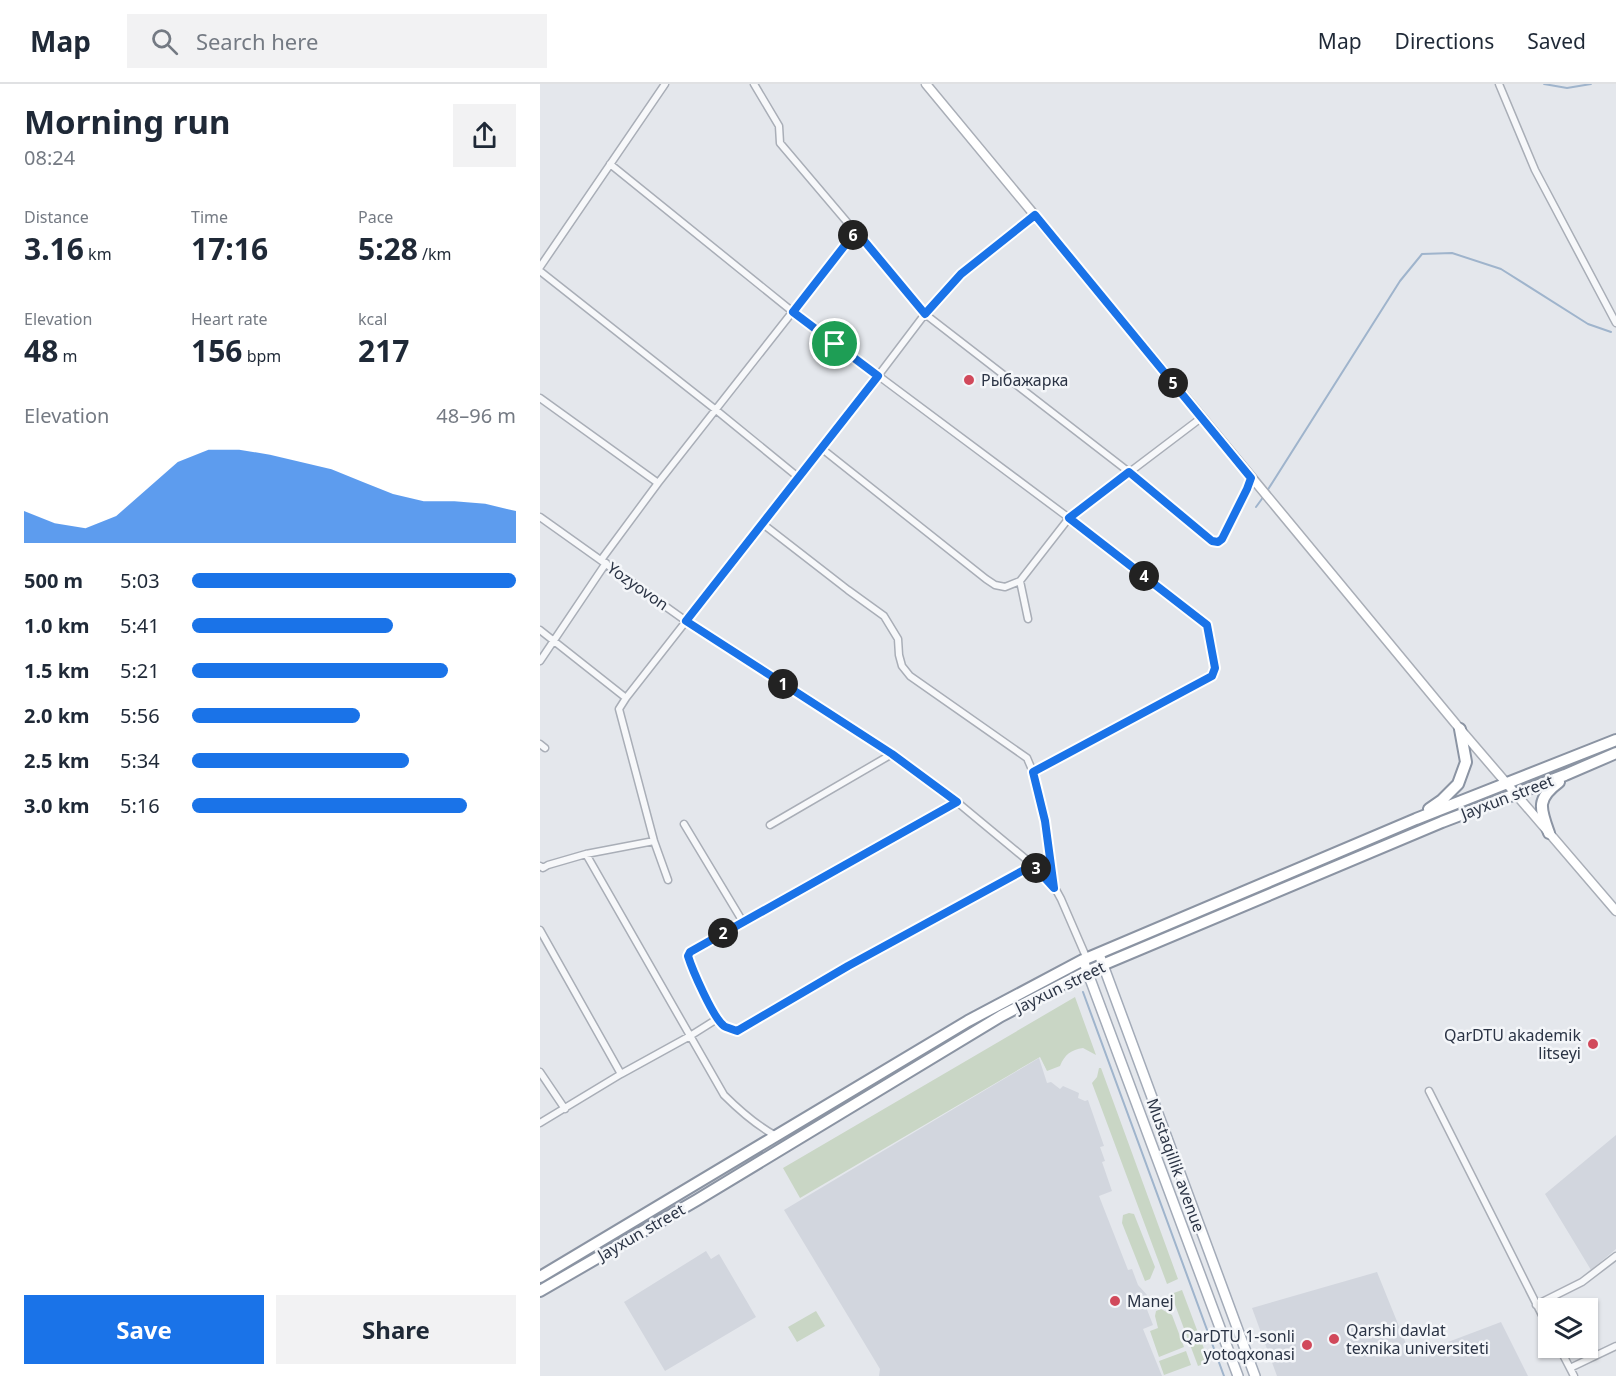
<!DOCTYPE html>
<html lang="en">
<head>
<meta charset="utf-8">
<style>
  :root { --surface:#fff; --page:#f2f2f3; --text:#1f2937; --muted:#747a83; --line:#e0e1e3; --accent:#1a73e8 }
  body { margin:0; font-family:"Noto Sans",sans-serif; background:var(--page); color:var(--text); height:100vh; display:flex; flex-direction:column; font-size:22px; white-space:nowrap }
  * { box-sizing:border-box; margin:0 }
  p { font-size:20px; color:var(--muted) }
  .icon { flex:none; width:33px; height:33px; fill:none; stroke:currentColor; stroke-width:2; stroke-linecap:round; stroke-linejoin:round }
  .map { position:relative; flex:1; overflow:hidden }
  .details { display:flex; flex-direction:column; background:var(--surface); width:540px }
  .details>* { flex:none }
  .buttons { position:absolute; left:998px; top:1214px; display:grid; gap:12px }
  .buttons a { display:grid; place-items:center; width:60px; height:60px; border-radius:0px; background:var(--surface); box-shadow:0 2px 4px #0004; font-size:30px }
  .pin { position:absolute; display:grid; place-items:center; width:51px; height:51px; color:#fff; margin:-26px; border:3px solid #fff; border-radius:50%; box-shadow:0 2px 6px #0007 }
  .km { position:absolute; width:30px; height:30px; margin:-15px; border-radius:50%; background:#222; color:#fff; font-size:16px; line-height:30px; text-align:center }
  .round { display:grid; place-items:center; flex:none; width:63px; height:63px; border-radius:0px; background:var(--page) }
  .head { display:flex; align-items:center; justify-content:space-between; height:102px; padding:0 24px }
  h1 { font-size:33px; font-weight:700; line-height:45px }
  .metrics { display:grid; grid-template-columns:repeat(3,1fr); gap:9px; height:102px; padding:6px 24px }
  .metrics div { display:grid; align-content:center }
  .metrics b { font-size:30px; font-weight:700 }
  .metrics small { font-size:16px; font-weight:400 }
  .metrics p { font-size:16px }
  .chart { height:168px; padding:12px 24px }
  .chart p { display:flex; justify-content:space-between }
  .chart svg { width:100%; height:108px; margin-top:6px; fill:var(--accent); opacity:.7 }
  .action { display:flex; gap:12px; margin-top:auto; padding:12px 24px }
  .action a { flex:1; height:69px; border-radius:0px; background:var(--accent); color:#fff; font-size:24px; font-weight:700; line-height:69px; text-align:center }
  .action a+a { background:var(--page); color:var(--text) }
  ul { padding:0 24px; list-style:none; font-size:20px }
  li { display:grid; grid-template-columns:96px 72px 1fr; align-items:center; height:45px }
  li i { height:15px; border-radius:8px; background:var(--accent) }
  header { display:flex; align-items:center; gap:36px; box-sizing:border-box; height:84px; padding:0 30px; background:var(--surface); border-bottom:2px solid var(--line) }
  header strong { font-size:28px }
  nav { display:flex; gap:33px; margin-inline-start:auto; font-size:21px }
  .search { width:420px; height:54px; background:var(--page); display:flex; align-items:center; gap:15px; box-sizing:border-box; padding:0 21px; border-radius:0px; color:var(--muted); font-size:22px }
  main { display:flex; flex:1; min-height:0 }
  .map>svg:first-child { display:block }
  .built { fill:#d2d6de }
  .green { fill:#c9d6c5 }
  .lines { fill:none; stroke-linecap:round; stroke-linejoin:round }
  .stream { stroke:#9fb4cc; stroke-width:2 }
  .street-casing { stroke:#a9aeb7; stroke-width:9 }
  .secondary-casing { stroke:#a9aeb7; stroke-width:11 }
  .primary-casing { stroke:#a3abb8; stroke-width:12 }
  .highway-casing { stroke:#8b94a3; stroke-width:14 }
  .street { stroke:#f7f8fa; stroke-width:6 }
  .secondary { stroke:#fff; stroke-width:8 }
  .primary { stroke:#fff; stroke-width:9 }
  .highway { stroke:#fff; stroke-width:10 }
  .route-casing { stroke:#fff; stroke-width:12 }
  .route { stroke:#1a73e8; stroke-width:8 }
  .poi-dot { fill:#d1495b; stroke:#f4f6f9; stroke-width:2 }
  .labels { text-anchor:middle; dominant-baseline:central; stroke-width:5; stroke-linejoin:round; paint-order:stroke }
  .poi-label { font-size:16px; fill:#2b3445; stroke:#f4f6f9; text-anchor:start }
  .street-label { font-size:16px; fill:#2b3445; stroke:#f4f6f9 }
</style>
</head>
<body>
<header>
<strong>Map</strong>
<div class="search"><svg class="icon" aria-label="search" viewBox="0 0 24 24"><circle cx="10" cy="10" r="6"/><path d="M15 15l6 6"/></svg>Search here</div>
<nav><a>Map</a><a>Directions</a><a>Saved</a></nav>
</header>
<main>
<section class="details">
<div class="head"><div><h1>Morning run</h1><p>08:24</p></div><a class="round"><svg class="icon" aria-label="share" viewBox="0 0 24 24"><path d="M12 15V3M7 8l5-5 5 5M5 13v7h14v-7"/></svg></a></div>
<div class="metrics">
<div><p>Distance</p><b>3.16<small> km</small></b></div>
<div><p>Time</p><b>17:16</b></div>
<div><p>Pace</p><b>5:28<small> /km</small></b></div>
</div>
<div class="metrics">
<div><p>Elevation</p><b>48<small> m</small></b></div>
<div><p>Heart rate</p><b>156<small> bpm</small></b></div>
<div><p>kcal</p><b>217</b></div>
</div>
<div class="chart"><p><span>Elevation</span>48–96 m</p>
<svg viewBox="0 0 160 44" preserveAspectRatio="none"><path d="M0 44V31L10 36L20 38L30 33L40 22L50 11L60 6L70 6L80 8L90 11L100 14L110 19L120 24L130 27L140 27L150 28L160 31V44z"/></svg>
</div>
<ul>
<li><b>500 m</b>5:03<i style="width:100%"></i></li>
<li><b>1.0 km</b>5:41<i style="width:62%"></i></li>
<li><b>1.5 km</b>5:21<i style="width:79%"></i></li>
<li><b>2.0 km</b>5:56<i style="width:52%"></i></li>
<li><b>2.5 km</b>5:34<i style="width:67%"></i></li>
<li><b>3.0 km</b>5:16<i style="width:85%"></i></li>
</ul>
<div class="action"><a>Save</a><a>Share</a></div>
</section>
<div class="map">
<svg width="1076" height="1292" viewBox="0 0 1076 1292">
  <rect width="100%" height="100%" fill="#e4e7ec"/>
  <path class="built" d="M499,974L507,999L511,998L520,1005L523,1002L539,1009L538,1014L545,1017L548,1016L564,1062L560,1063L565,1077L562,1078L572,1107L559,1112L588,1186L592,1185L598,1201L607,1211L606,1223L613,1241L603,1245L622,1292H339L340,1285L244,1126Z
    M1076,1051V1165L1051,1186L1005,1110Z
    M166,1167L171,1175L179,1170L216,1233L125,1287L84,1218Z
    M837,1188L871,1272L961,1238L988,1292H737L712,1224Z"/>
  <path class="green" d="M535,913L556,971L543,964C531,966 525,970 520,982L507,987L500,973L260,1114L243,1084Z
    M559,984H561L638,1195L627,1200L552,999L557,993Z
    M589,1129L594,1130L615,1183L610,1195L605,1197L582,1139L583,1131Z
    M642,1206L669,1278L658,1282L631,1210Z
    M621,1225L632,1231L644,1263L619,1273L610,1247L618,1244L615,1232L616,1227Z
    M276,1227L285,1242L257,1258L248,1243Z
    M646,1267L651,1281L624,1291L619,1277Z"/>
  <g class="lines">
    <path class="stream" d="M1004,0L1027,4L1051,0
      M727,407L860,197L882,170L912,169L961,185L1048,240L1071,248
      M716,423L724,412
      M543,908L684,1292"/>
    <g class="street-casing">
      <path id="street" d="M214,0L239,42L240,59L385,230L589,388L672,457L678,458L682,455L707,405L711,394
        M959,0L995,86L1076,239
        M70,80L253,228L529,434L667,541L675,584L672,592L493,688
        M0,183L125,0
        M0,187L176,326L258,393
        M0,314L118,399
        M281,364L446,495L455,501L465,503L480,497L529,434L661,334
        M0,433L146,537L352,670L417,718L493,781L515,804
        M223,440L308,506L344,532L358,555L359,571L362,582L370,592L487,674L493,688L505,737L515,804L521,815L547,875
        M61,476L118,399L316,147
        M480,497L488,535
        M0,546L86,614
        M0,577L66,479
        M0,660L5,664
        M417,718L150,868L148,871L151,882L177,935L184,943L197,947L308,882L493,781
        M144,740L203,838
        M230,741L352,670
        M46,770L184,1011C200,1027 216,1041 236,1052
        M0,782L3,784L8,781L46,770L114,757
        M128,796L114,757L79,625L86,614L338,292L385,230L421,190L495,131
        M0,846L81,990
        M0,988L25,1025
        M889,1007L1008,1243
        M0,1039L81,990L150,952L177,935
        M996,1221L1042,1198L1076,1172
        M1019,1263L1034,1292
        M1030,1284L1076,1262"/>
    </g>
    <g class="secondary-casing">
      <path id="secondary" d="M386,0L920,645L1076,827"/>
    </g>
    <g class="primary-casing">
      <path id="primary" d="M559,870L715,1292
        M543,876L698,1292"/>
    </g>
    <g class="highway-casing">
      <path id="highway" d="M889,725L902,716L918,700L926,678L920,645
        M1009,749C1000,724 996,715 1019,698
        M0,1193L428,937L543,876L876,735L1076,656
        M0,1207L157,1116L461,932L548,887L902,738L1025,691L1076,669"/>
    </g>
    <use href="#street" class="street"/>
    <use href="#secondary" class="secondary"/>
    <use href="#primary" class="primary"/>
    <use href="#highway" class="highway"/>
  </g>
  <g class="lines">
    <g class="route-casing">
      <path id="route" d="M495,131L711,394L707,405L682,455L678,458L672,457L589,388L529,434L667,541L675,584L672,592L493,688L505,737L514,804L493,781L308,882L197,947C193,945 187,944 184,942C173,934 152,885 148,872L150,868L417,718L352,670L146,537L338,292L253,228L316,147L385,230L421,190Z"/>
    </g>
    <use href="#route" class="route"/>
  </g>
  <g class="poi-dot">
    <circle cx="429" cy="296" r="6"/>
    <circle cx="1053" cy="960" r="6"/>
    <circle cx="575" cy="1217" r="6"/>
    <circle cx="794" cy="1255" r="6"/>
    <circle cx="767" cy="1261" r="6"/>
  </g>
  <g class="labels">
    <g class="poi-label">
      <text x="441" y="296">Рыбажарка</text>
      <text x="1041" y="951" text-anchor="end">QarDTU akademik<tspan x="1041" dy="18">litseyi</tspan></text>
      <text x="587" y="1217">Manej</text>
      <text x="806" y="1246">Qarshi davlat<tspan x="806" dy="18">texnika universiteti</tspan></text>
      <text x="755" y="1252" text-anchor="end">QarDTU 1-sonli<tspan x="755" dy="18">yotoqxonasi</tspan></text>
    </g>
    <g class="street-label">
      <text transform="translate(98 502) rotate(35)">Yozyovon</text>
      <text transform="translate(967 713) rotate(-21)">Jayxun street</text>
      <text transform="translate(520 903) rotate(-26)">Jayxun street</text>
      <text transform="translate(636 1081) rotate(70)">Mustaqillik avenue</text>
      <text transform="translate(101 1148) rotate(-30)">Jayxun street</text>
    </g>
  </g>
</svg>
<div class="buttons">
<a><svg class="icon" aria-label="layers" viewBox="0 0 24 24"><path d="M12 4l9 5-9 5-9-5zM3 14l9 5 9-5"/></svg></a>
</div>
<div class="pin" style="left:295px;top:260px;background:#1e9e55"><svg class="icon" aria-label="arrive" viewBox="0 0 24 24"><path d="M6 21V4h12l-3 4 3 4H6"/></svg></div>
<b class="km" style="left:243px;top:600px">1</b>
<b class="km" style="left:183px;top:849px">2</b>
<b class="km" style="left:496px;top:784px">3</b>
<b class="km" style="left:604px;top:492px">4</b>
<b class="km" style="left:633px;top:299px">5</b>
<b class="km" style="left:313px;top:151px">6</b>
</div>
</main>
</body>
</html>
